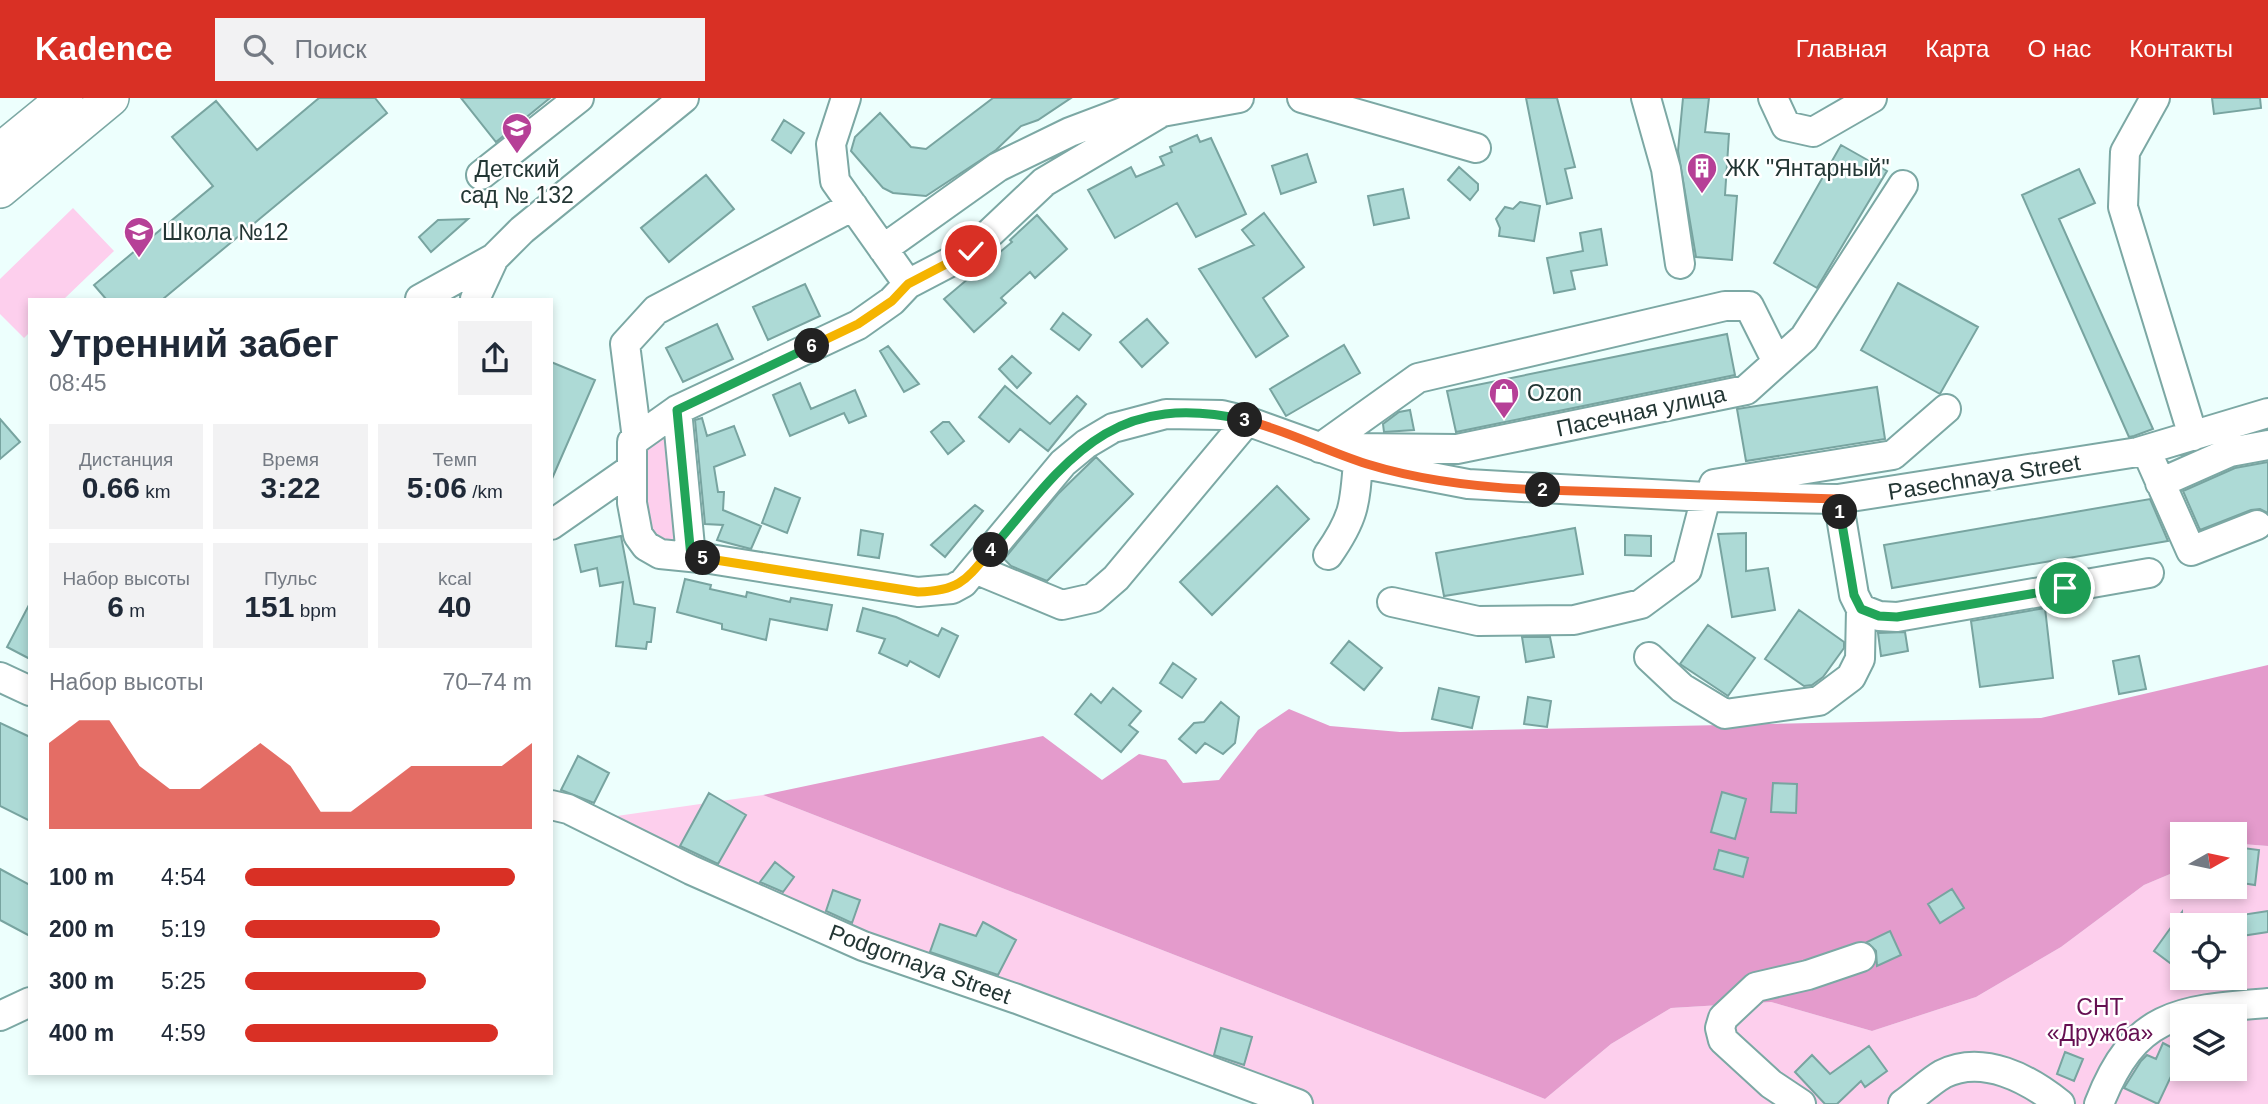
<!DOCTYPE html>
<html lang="ru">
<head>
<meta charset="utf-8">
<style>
  :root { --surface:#fff; --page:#f2f2f3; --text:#1f2937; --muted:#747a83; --accent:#d93025 }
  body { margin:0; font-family:Arial,sans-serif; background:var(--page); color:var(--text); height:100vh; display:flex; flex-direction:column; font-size:26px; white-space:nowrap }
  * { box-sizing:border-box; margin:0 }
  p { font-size:23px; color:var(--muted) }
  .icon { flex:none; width:38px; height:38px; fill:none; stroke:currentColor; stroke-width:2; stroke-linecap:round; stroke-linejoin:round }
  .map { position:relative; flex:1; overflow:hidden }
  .sheet { position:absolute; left:28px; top:200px; width:525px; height:777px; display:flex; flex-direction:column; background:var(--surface); border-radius:0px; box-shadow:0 4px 10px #0003 }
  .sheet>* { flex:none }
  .needle { width:46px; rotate:81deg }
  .buttons { position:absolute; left:2170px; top:724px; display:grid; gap:14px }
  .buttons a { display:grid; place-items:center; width:77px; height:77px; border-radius:0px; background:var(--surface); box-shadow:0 4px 10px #0003; font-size:35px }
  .pin { position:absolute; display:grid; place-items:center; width:60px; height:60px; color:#fff; margin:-30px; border:4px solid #fff; border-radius:50%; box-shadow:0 2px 7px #0007 }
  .km { position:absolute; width:35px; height:35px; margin:-18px; border-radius:50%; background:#222; color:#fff; font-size:19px; line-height:35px; text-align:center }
  .round { display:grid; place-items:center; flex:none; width:74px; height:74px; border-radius:0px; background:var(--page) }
  .summary { display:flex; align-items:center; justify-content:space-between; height:119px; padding:0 21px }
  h1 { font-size:38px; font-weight:700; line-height:52px }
  .figures { display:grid; grid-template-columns:repeat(3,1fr); gap:10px; height:119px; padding:7px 21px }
  .figures div { display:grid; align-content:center; border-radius:0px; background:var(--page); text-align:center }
  .figures b { font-size:30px; font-weight:700 }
  .figures small { font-size:19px; font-weight:400 }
  .figures p { font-size:19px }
  .chart { height:196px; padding:14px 21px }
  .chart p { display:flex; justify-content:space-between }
  .chart svg { width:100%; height:126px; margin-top:7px; fill:var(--accent); opacity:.7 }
  ul { padding:0 21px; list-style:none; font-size:23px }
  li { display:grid; grid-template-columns:112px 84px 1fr; align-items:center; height:52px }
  li i { height:18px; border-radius:9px; background:var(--accent) }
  header { display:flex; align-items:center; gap:42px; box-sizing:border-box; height:98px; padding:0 35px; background:var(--accent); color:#fff }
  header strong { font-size:33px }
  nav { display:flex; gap:38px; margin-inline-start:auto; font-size:24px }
  .search { width:490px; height:63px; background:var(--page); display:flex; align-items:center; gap:18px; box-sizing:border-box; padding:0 24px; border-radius:0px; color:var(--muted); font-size:26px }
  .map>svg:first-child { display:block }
  .green { fill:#fdcfed; fill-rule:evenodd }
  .forest { fill:#e49bcc }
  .building { fill:#addad6; stroke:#78a4a0; stroke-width:2 }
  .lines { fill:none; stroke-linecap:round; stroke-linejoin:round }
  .minor-casing { stroke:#7ca8a4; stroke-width:32 }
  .major-casing { stroke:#7ca8a4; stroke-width:38 }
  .minor { stroke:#fff; stroke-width:28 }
  .major { stroke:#fff; stroke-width:35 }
  .split-1-casing { stroke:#fff; stroke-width:14 }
  .split-2-casing { stroke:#fff; stroke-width:14 }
  .split-3-casing { stroke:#fff; stroke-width:14 }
  .split-4-casing { stroke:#fff; stroke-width:14 }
  .split-5-casing { stroke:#fff; stroke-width:14 }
  .split-6-casing { stroke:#fff; stroke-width:14 }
  .split-7-casing { stroke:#fff; stroke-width:14 }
  .split-1 { stroke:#22a559; stroke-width:9 }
  .split-2 { stroke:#f0652b; stroke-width:9 }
  .split-3 { stroke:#f0652b; stroke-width:9 }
  .split-4 { stroke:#22a559; stroke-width:9 }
  .split-5 { stroke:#f5b400; stroke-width:9 }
  .split-6 { stroke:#22a559; stroke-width:9 }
  .split-7 { stroke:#f5b400; stroke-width:9 }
  .labels { text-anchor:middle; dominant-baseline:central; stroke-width:5; stroke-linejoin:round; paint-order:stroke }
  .poi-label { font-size:23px; fill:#233634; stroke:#fff; text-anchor:start }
  .street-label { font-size:23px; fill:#233634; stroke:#fff }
  .park-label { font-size:23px; fill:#650f51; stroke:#fff }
</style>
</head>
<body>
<header>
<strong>Kadence</strong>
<div class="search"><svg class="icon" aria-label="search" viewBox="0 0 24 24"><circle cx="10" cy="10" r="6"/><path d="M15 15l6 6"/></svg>Поиск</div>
<nav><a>Главная</a><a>Карта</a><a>О нас</a><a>Контакты</a></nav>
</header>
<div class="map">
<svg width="2268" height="1006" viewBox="0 0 2268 1006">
  <rect width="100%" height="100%" fill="#edfffd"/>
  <path class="green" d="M73,110L114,153L64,201H30V234L24,240L0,216V181Z
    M665,337L681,444L665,449L646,430L643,350Z
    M763,697L1545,1001L1611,946L1671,910L1771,904L1872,933L1976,899L2061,849L2144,787L2182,771V789H2235V749L2242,746L2268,748V1006H1261L850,857L568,725ZM2182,828H2235V880H2182ZM2182,919H2235V971H2182Z"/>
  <path class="forest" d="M2268,567V748L2242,746L2235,749V737H2182V771L2144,787L2061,849L1976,899L1872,933L1771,904L1671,910L1611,946L1545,1001L763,697L1043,638L1102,682L1139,656L1166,662L1183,685L1219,682L1258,632L1289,611L1330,628L1400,634L2041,620Z"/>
  <path class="building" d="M319,0H375L387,15L163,201H106L94,187L213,88L172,39L216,3L257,52Z
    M461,0H550L496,44Z
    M993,0H1071L1038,22L1021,28L996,52L926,98L893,95L883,90L851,53L855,39L880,15L911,49L926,51Z
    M1526,0H1557L1575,69L1565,71L1572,100L1547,106Z
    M1683,0H1709L1705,34L1729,36L1725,97L1737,98L1732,162L1696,159L1678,53Z
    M2212,0H2260L2261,10L2214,16Z
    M784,22L804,35L791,55L772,42Z
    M1197,37L1200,44L1211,40L1246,116L1196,139L1177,105L1115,140L1088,92L1131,69L1136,79L1164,67L1160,59L1172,54L1170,49Z
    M1841,47L1887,73L1817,190L1774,165Z
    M1307,56L1316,84L1281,96L1272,68Z
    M1459,69L1478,86V92L1470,102L1448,82Z
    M2079,71L2095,105L2059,121L2153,331L2134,338L2129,339L2022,97Z
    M706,77L734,111L669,164L641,130Z
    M1403,91L1409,120L1374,127L1368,98Z
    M1520,104L1540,108L1534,143L1499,138L1500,130L1496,121L1505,109L1513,111Z
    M1264,115L1304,169L1263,200L1288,238L1256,259L1199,171L1254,147L1242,132Z
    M1037,117L1067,151L1035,180L1030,174L1001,200L1006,205L974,234L944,201L1012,144L1010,142Z
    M468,121L431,154L419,139L438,122Z
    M1601,131L1607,167L1571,173L1575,191L1554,195L1547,160L1583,153L1580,135Z
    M1898,185L1978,229L1940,296L1861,252Z
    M805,186L820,218L768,242L753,209Z
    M1063,215L1091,237L1079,252L1051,231Z
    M1147,221L1168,245L1142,269L1120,244Z
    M717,226L733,261L683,284L666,250Z
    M1727,236L1735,277L1456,334L1447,293Z
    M1344,247L1360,275L1286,318L1270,291Z
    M888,248L919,286L904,294L880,253Z
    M1012,258L1031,275L1017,290L999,271Z
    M551,264L595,282L551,383Z
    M800,285L811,311L855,292L866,318L849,325L844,315L790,338L773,297Z
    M1005,288L1050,326L1077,298L1086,306L1048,353L1020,331L1009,344L979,319Z
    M1877,289L1885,341L1746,363L1737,311Z
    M1410,312L1414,332L1384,334L1383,326L1399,314Z
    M702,320L707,338L734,328L745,357L714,369L718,394H724L723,412L761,428L751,451L717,442L723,427L705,426L695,322Z
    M0,321L20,344L0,361Z
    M943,324H949L964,343L948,356L931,334Z
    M1096,359L1133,396L1047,483L1011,468L1004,461L1058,396Z
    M2268,364V415L2260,411L2251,412L2200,432L2183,393L2235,370Z
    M1277,388L1309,421L1212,517L1180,484Z
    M775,390L800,400L787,435L762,425Z
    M2150,401L2168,443L1892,490L1884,447Z
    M975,407L983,413L945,459L931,447Z
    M1575,430L1583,476L1444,498L1436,455Z
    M861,432L883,436L879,460L858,457Z
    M1746,435V473L1768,470L1775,512L1732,519L1718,436Z
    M1625,437L1651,438V458L1625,457Z
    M621,438L634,506L655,510L651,544H647L646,551L616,548L623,484L600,488L597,470L581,474L575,447Z
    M685,481L711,487L710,491L746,499L747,494L790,504L791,500L832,507L827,532L770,521L766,542L722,531V526L677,514Z
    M30,505V561L7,549Z
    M863,510L896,519L938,538L942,530L958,538L939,579L910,563L907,568L879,555L885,541L857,533Z
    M2045,510L2053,580L1980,589L1971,523Z
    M1799,512L1844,544V550L1823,579L1812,587L1804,588L1765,561Z
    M1708,527L1755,560L1728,598L1680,566Z
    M1905,534L1908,553L1881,558L1878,535Z
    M1522,539H1550L1554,559L1526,564Z
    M1349,543L1382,570L1364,592L1331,565Z
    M2139,558L2146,591L2119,596L2113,563Z
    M1173,565L1196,581L1182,600L1160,585Z
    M1113,590L1141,613L1129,627L1138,634L1121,654L1075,616L1091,596L1101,605Z
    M1439,590L1479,599L1472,630L1432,621Z
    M1528,599L1551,603L1547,629L1524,626Z
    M1221,604L1239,619L1235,645L1223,656L1205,645L1196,655L1179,641L1194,625L1204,624Z
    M0,625L30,639V723L0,708Z
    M578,658L609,675L594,705L561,692Z
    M1773,685L1797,686L1796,715L1771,714Z
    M1722,694L1746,701L1735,741L1711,734Z
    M709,695L746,717L718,766L680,748Z
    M2235,749L2259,752L2255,787L2235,784Z
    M1719,752L1748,760L1743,779L1714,771Z
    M775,764L794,779L783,794L760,784Z
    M0,771L30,787V838L0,822Z
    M1952,791L1964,810L1940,825L1928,806Z
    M833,792L860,802L852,825L826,813Z
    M2268,813V834L2235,839V818Z
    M2182,814V874L2154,853Z
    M983,824L1016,842L998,877L930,854L940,826L976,838Z
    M1890,833L1901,857L1877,868L1876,853L1867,844Z
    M1221,930L1252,939L1244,967L1214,957Z
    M2163,945L2182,955L2158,1006L2124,990L2141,963L2147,957L2156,961Z
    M1869,948L1887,973L1865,989L1861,983L1837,1006H1825L1795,974L1812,957L1830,976Z
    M2065,954L2083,961L2074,983L2057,976Z"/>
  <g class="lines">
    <g class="minor-casing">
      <path id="minor" d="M846,0L831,46L835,83L908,186
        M1239,0L1162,14L1044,84L971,153L908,186L892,203L858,227L677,312L632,344V405L638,437L646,448L660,456L710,461L918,494L952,491L963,485L1063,365L1086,346L1113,330L1166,316L1222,317L1247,323L1369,367L1468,386L1706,399L1838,401L2138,354L2268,315
        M1302,0L1476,50
        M1646,0L1666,71L1680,166
        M1773,0L1786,28L1813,34L1872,0
        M2155,0L2125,54L2123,109L2193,338
        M481,77L579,0
        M883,151L998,69L1070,34L1160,0
        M420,201L494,160
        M475,201L494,160L522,132L684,0
        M677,312L691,459
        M637,341L625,246L656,212L853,108
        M1320,350L1418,280L1725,208H1749L1777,264
        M1351,350L1457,351L1746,292L1804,240L1903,87
        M2146,352L2191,453L2257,427
        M2160,385L2230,354L2268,347
        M1714,386L1893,357L1946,311
        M1838,401L1854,497L1861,511L1879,518L1897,519L2149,475
        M551,427L630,372
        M1328,457C1354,420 1355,407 1358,363
        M975,471L1062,507L1093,500L1116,480L1247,323
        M1392,504L1478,523L1574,522L1641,506L1687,472L1706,399
        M1649,559L1682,590L1725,616L1819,603L1851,579L1860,561L1861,511
        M0,579L30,593
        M551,707L568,711L691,772L863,848L1017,901L1298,1006
        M0,918L30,904
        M1801,1006L1771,986L1723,942L1720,930L1723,920L1756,889L1808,877L1861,859
        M1903,1006C1916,997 1929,984 1943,976C1983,956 2029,981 2060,1006
        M2099,1006C2135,914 2179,912 2268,905"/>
    </g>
    <g class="major-casing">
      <path id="major" d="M0,53L65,0
        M0,92L111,0"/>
    </g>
    <use href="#minor" class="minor"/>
    <use href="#major" class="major"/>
  </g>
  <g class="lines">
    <g class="split-1-casing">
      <path id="split-1" d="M1840,414L1854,497L1861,511L1879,518L1897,519L2065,490"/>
    </g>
    <g class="split-2-casing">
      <path id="split-2" d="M1543,392L1838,401L1840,414"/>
    </g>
    <g class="split-3-casing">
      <path id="split-3" d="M1245,322C1287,332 1325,353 1367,366C1422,383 1485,390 1543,392"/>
    </g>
    <g class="split-4-casing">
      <path id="split-4" d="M991,452C1068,360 1111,292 1245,322"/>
    </g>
    <g class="split-5-casing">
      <path id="split-5" d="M703,460L918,494C960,493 966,482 991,452"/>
    </g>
    <g class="split-6-casing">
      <path id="split-6" d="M703,460L691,459L677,312L812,248"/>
    </g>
    <g class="split-7-casing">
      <path id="split-7" d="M812,248L858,226L892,203L908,186L971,153"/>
    </g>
    <use href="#split-1" class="split-1"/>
    <use href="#split-2" class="split-2"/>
    <use href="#split-3" class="split-3"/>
    <use href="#split-4" class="split-4"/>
    <use href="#split-5" class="split-5"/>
    <use href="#split-6" class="split-6"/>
    <use href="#split-7" class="split-7"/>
  </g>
  <defs>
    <g id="school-pin" transform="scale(1.575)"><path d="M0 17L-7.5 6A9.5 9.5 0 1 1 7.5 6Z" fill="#b64097" stroke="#fff"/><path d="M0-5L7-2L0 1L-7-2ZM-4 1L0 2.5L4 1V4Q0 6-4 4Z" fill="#fff"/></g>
    <g id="building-pin" transform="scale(1.575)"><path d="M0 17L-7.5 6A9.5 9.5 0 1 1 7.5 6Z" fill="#b64097" stroke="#fff"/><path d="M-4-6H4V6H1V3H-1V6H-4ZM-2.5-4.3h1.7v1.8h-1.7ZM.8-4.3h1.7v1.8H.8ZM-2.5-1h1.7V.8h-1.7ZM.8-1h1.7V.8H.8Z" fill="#fff"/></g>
    <g id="shop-pin" transform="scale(1.575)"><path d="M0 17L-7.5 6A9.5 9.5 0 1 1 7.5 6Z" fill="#b64097" stroke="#fff"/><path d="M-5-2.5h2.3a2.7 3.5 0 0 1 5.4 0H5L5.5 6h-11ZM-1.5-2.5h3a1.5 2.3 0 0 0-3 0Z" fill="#fff"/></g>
  </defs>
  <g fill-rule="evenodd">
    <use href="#school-pin" x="517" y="30"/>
    <use href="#building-pin" x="1702" y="70"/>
    <use href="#school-pin" x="139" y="134"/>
    <use href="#shop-pin" x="1504" y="295"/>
  </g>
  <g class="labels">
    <g class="poi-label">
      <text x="1725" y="70">ЖК "Янтарный"</text>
      <text x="517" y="71" text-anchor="middle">Детский<tspan x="517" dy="26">сад № 132</tspan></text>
      <text x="162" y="134">Школа №12</text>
      <text x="1527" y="295">Ozon</text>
    </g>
    <g class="street-label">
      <text transform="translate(1641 313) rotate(-12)">Пасечная улица</text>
      <text transform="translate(1984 379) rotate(-9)">Pasechnaya Street</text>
      <text transform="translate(920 866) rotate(20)">Podgornaya Street</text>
    </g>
    <g class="park-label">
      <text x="2100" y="909">СНТ<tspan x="2100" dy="26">«Дружба»</tspan></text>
    </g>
  </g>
</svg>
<div class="buttons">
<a><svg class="needle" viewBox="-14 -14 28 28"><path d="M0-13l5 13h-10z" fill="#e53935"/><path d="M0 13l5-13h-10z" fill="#747a83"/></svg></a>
<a><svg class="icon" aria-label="locate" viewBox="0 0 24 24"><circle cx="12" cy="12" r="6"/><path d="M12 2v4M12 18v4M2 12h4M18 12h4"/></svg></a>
<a><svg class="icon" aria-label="layers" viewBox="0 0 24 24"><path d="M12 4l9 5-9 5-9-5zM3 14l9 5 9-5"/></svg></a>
</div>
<div class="pin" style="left:2065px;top:490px;background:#1e9e55"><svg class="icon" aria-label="arrive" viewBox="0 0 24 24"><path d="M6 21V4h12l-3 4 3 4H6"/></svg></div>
<div class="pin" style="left:971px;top:153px;background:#d93025"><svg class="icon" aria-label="check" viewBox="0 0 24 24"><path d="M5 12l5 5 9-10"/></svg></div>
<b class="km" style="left:1840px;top:414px">1</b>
<b class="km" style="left:1543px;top:392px">2</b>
<b class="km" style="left:1245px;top:322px">3</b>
<b class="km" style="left:991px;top:452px">4</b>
<b class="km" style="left:703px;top:460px">5</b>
<b class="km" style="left:812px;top:248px">6</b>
<section class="sheet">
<div class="summary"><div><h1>Утренний забег</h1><p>08:45</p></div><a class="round"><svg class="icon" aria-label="share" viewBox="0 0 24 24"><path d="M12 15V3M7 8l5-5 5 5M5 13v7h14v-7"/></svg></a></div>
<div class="figures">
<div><p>Дистанция</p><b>0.66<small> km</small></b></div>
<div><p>Время</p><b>3:22</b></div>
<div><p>Темп</p><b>5:06<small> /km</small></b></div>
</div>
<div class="figures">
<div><p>Набор высоты</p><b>6<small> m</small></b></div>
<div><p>Пульс</p><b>151<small> bpm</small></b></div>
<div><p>kcal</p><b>40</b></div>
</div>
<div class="chart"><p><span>Набор высоты</span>70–74 m</p>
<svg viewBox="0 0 160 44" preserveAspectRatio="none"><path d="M0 44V14L10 6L20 6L30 22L40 30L50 30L60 22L70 14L80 22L90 38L100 38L110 30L120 22L130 22L140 22L150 22L160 14V44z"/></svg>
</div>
<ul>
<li><b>100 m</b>4:54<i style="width:94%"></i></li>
<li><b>200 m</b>5:19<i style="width:68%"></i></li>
<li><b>300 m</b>5:25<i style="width:63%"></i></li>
<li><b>400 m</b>4:59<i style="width:88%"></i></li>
</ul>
</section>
</div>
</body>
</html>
